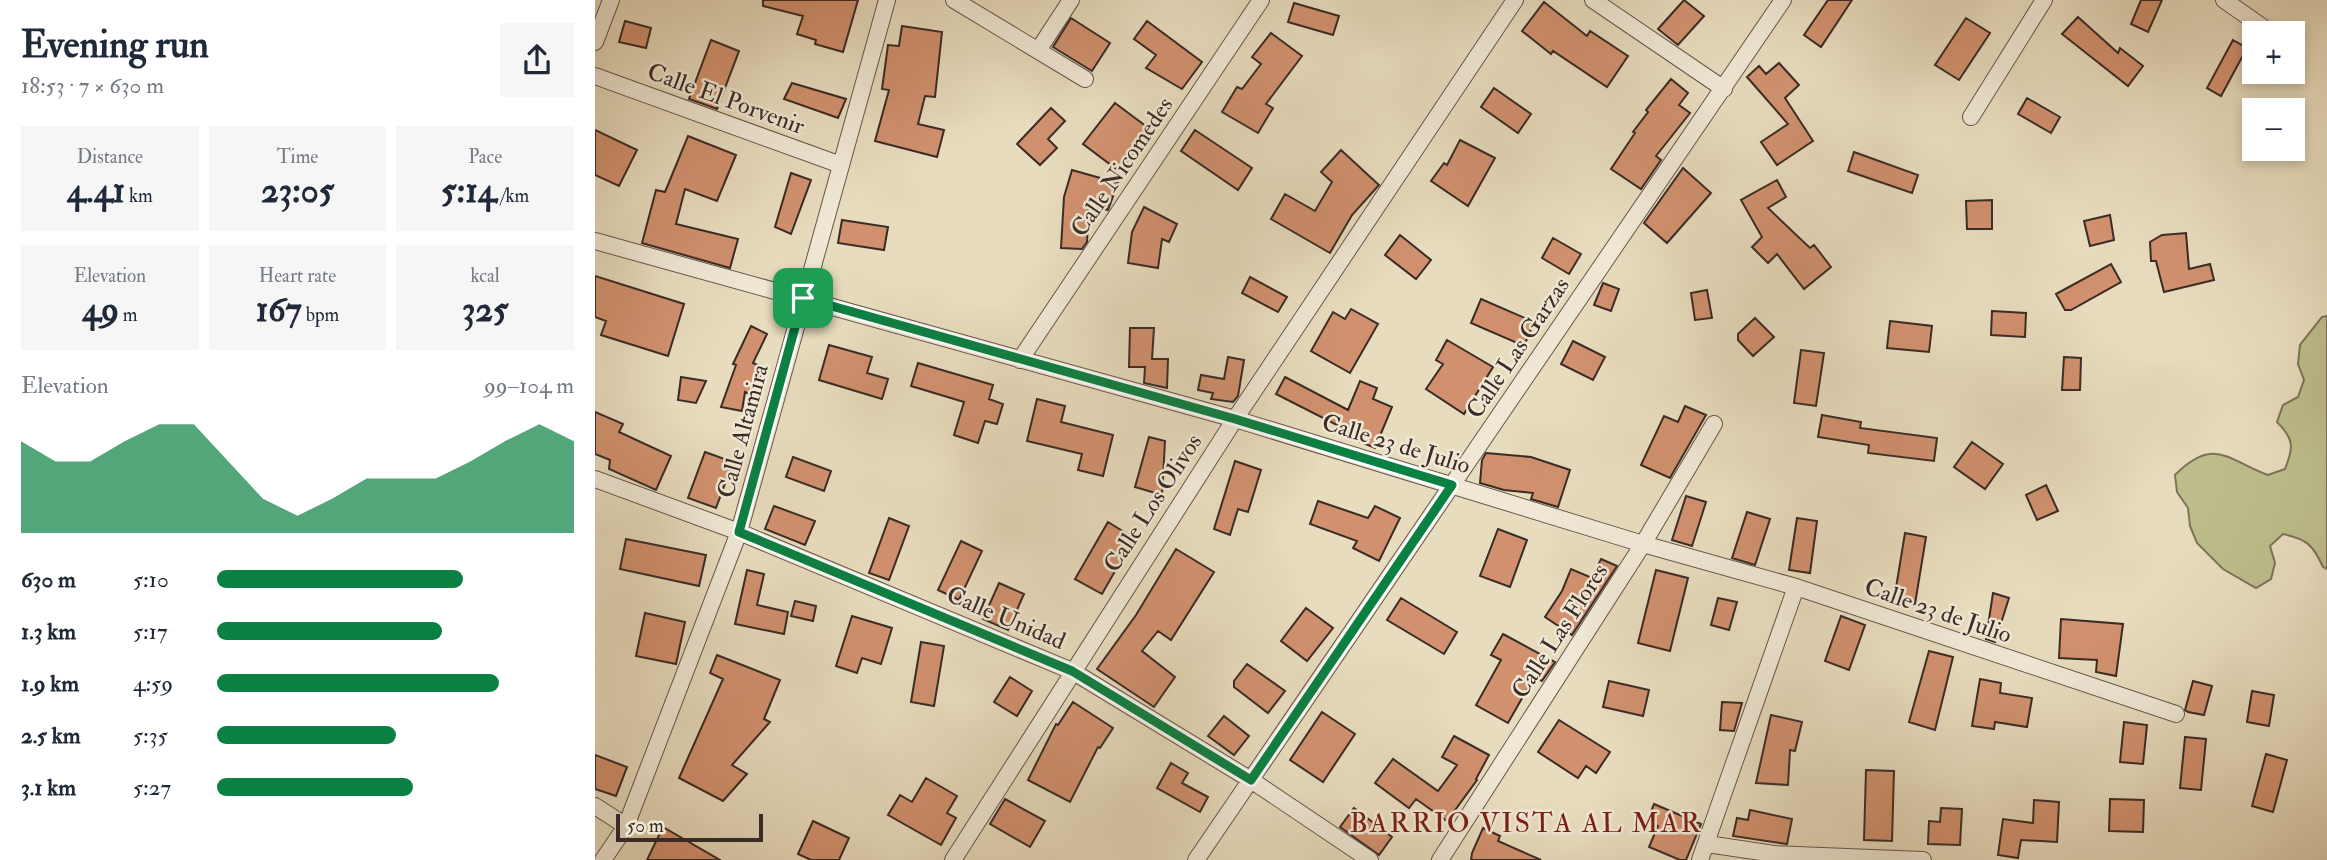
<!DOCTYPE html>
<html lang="en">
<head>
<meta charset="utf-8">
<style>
  :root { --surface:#fff; --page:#f6f6f7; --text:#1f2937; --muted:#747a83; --accent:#0b8043 }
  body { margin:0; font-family:"IM FELL Double Pica",serif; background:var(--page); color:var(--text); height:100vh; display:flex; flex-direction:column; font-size:26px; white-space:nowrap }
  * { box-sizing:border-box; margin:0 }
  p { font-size:23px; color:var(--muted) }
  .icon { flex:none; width:38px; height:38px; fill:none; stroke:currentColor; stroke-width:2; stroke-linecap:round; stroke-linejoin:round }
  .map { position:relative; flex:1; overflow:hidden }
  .drawer { display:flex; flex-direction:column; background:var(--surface); width:595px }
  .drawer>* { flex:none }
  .fabs { position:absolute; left:1647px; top:21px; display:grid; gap:14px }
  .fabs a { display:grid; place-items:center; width:63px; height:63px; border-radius:0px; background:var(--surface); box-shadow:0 4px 10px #0003; font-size:35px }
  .scale { position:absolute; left:21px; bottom:18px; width:147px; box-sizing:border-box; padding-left:7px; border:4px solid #3a2b26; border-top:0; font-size:19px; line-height:24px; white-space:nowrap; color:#3a2b26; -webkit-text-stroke:5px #f0e8d5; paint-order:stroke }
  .pin { position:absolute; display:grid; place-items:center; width:60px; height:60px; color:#fff; margin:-30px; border-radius:14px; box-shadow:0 4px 10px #0006 }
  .round { display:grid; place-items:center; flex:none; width:74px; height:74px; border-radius:0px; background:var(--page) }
  .overview { display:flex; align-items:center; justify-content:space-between; height:119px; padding:0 21px }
  h1 { font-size:38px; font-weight:700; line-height:52px }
  .metrics { display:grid; grid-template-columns:repeat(3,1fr); gap:10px; height:119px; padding:7px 21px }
  .metrics div { display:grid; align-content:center; border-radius:0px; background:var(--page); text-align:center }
  .metrics b { font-size:35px; font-weight:700 }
  .metrics small { font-size:19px; font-weight:400 }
  .metrics p { font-size:19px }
  .chart { height:196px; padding:14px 21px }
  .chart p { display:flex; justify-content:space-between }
  .chart svg { width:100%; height:126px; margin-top:7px; fill:var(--accent); opacity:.7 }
  ul { padding:0 21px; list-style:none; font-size:23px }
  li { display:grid; grid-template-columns:112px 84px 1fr; align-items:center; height:52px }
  li i { height:18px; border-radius:9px; background:var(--accent) }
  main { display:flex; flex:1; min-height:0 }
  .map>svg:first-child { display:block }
  .green { fill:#bdbe8c; stroke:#7c7459; stroke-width:2 }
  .building { fill:#d1916f; stroke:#3a2b26; stroke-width:2 }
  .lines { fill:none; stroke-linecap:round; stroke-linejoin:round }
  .minor-casing { stroke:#66574c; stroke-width:18 }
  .minor { stroke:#f0e8d5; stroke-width:16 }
  .route-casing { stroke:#fff; stroke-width:14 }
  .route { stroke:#0b8043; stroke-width:9 }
  .labels { text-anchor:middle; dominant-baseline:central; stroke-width:5; stroke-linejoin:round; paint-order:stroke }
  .street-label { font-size:24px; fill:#3a2b26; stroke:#f0e8d5 }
  .quarter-label { font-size:28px; letter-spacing:2px; fill:#7a1f14; stroke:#f0e8d5 }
</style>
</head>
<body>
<main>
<section class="drawer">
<div class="overview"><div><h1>Evening run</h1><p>18:53 · 7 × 630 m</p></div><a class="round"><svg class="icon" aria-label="share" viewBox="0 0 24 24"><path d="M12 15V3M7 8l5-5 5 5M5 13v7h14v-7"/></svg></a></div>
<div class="metrics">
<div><p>Distance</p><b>4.41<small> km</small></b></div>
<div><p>Time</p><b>23:05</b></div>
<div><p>Pace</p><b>5:14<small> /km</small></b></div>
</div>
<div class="metrics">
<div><p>Elevation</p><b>49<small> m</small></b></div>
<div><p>Heart rate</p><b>167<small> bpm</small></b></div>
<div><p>kcal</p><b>325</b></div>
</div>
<div class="chart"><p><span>Elevation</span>99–104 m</p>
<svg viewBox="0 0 160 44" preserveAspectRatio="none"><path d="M0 44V12L10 19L20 19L30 12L40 6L50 6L60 19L70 32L80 38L90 32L100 25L110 25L120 25L130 19L140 12L150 6L160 12V44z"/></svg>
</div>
<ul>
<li><b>630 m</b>5:10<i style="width:69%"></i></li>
<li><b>1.3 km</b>5:17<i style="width:63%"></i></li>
<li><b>1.9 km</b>4:59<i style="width:79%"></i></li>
<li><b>2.5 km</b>5:35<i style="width:50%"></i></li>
<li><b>3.1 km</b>5:27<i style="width:55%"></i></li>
</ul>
</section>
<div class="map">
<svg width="1732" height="860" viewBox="0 0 1732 860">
  <rect width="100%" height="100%" fill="#e8dcbe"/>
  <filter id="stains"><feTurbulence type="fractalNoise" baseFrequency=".00286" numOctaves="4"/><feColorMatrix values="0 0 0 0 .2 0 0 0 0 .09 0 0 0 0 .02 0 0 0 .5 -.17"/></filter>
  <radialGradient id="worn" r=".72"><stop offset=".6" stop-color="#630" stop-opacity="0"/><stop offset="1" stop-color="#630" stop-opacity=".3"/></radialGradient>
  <path class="green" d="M1732,316V569L1728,567C1718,545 1712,539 1688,534L1675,546L1680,563L1676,579L1661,588L1628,569L1602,543L1595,526L1593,508L1582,492L1580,475C1619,436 1633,460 1673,475L1690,469C1699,447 1699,439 1682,422L1688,405L1703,397L1709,380L1703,364L1705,345L1727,317Z"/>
  <path class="building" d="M168,0H263L248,52L220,44L221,40L202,34L208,16L168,6Z
    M1089,0L1109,16L1083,45L1063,29Z
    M1233,0H1257L1226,47L1209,35Z
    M1546,0H1567L1553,32L1536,24Z
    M949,2L992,36L995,31L1033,56L1012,87L958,51L956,54L927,31Z
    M699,3L744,16L738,35L693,22Z
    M1483,17L1523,53L1525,48L1548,66L1533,86L1467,34Z
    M476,18L515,43L497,71L458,47Z
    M1371,18L1395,33L1364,80L1340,65Z
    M30,21L56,28L51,48L24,42Z
    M552,21L607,62L587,89L551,68L561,55L539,39Z
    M307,26L347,32L340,97L330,96L323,124L349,130L342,157L280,141L294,90L287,89L293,45L304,46Z
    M676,33L707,56L671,104L678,108L663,133L627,112L642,87L647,89L666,64L657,57Z
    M116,40L144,51L122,109L94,99Z
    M1638,40L1652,48L1626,96L1612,88Z
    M1184,63L1204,85L1190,98L1218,141L1182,165L1166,142L1193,124L1152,77L1164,66L1171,74Z
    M1076,79L1093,93L1084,105L1095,113L1061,156L1066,160L1046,189L1016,169L1040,133L1038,132L1053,112L1051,110Z
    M197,83L251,99L243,118L189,99Z
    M899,88L936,114L923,133L886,107Z
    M1432,98L1465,117L1456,133L1423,114Z
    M520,103L556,130L524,171L488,144Z
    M456,108L470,121L453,139L462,148L445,165L422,144Z
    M0,130L42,150L24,186L0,175Z
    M600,130L657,168L643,190L586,151Z
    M93,136L141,155L122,201L90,189L81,224L143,239L135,268L47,243L61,190L70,192Z
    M865,140L900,158L873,206L836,181L849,163L852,165Z
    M746,150L784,185L757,215L735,253L676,219L690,194L720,211L737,182L726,172Z
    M1259,152L1323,175L1317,193L1253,171Z
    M1088,168L1116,193L1072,243L1049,223Z
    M477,170L523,183L513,210L494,205L492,242L487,249L466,248L469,197Z
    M196,173L216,180L196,234L180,227Z
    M1182,180L1191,197L1173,208L1215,248L1219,245L1236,267L1209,289L1182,254L1173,263L1157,247L1167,237L1146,200Z
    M1397,200V229H1372L1371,201Z
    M549,207L582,224L574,242L567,239L563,268L533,263L537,232Z
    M1515,215L1519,240L1495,246L1489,221Z
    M247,220L293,227L289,250L243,243Z
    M1591,233L1594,269L1615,264L1619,280L1569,292L1561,261H1556L1555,242L1567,235Z
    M805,235L836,260L821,279L790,255Z
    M958,238L986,254L974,274L947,258Z
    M1516,264L1526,282L1476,310H1470L1461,294Z
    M0,276L89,304L73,356L6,335L11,321L0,317Z
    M655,277L692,297L683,312L647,293Z
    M1008,283L1024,289L1016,311L999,305Z
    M1112,290L1117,318L1100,320L1096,293Z
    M886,299L939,322L929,346L876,323Z
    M756,309L783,324L755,373L716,351L738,312L750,319Z
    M1397,311L1431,313L1430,337L1396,335Z
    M1160,318L1179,337L1158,356L1143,340V334Z
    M1295,321L1337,326L1334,352L1292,348Z
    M156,326L172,334L158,363L169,368L156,395L150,392L147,411L126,407L141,365L138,364Z
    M535,328H559L557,359H573L572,388L549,383L550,367H534Z
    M852,340L898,367L869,414L831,389L848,364L841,360Z
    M978,341L1010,357L998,380L966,364Z
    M234,345L277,357L272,373L293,379L287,399L224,380Z
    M1206,350L1229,353L1221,406L1199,403Z
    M633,357L649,360L643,396L638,402L616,399L618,393L603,390L606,375L629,379Z
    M1469,357L1486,358L1485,390H1467Z
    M323,363L398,385L394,399L408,404L402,424L390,421L383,443L359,435L369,402L316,386Z
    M86,377L111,381L101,403L83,400Z
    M690,377L753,410L765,381L782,388L778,399L797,407L780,448L744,433L746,427L681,394Z
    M442,399L470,406L466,422L518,435L508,476L483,470L487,454L432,441Z
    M1090,406L1111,415L1075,478L1046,465L1069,416L1083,422Z
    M0,412L28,424L24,432L76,456L61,490L14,469L15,460L0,454Z
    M1227,415L1266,422L1265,428L1342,438L1339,461L1273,453L1274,445L1223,437Z
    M554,437L570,441L567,495L540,487Z
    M1377,442L1408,464L1390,489L1359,467Z
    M110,452L138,462L121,508L93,498Z
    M891,453L936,457L975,470L963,507L936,499L938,493L909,490L885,483L887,460Z
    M198,457L236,471L229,491L191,477Z
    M640,461L666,470L653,512L643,509L635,535L619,529Z
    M1451,485L1463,511L1442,520L1431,495Z
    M1091,496L1111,502L1097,546L1077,540Z
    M723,501L773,518L780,506L805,518L784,561L758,548L762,541L715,524Z
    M179,506L220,521L210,545L170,529Z
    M1152,512L1175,519L1160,565L1137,558Z
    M294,518L314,526L294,580L274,573Z
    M1202,518L1222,521L1215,573L1194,570Z
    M513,522L539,538L507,594L480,579Z
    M903,529L932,540L915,587L885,576Z
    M1310,533L1331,537L1320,604L1299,600Z
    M31,539L111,555L104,586L25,569Z
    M366,541L387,551L364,600L343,590Z
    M581,549L619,572L576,640L563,631L547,651L580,677L559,707L502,669L541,615Z
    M1006,559L1022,566L977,635L950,617L967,591L976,569L997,578Z
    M152,570L169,574L162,605L193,612L189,634L140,624Z
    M1061,570L1093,578L1075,651L1043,643Z
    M404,583L429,594L413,630L388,619Z
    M1398,593L1414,598L1400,642L1391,639Z
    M806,598L862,632L849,654L792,620Z
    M1123,598L1142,602L1134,630L1116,625Z
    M200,601L221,606L218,621L196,616Z
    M711,608L738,628L712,661L686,641Z
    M50,613L90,622L81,664L41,656Z
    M257,616L297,628L286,664L267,658L262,673L241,666Z
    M1246,616L1270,625L1254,670L1230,661Z
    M1466,619L1528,624L1521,676L1501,672L1502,660L1464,658Z
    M908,634L960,662L947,681L939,677L913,723L881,705L906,660L896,655Z
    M326,642L349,646L339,706L316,702Z
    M1334,651L1358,657L1340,730L1314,722Z
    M122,655L185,680L169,719L175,722L137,765L152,774L128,801L84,778L128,679L115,673Z
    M652,664L690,691L673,713L639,687V681Z
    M415,677L437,691L422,716L399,702Z
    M1385,679L1406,683L1405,693L1437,698L1432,727L1400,722L1399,729L1377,726Z
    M1014,681L1054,690L1048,716L1008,707Z
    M1598,681L1617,686L1609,715L1593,712L1590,710Z
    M1657,691L1679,695L1674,726L1652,722Z
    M478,702L518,728L505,748L503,747L475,802L433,780L461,724L463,725Z
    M1127,702L1147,703L1139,731L1125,730Z
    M727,712L760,734L728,782L695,760Z
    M1176,715L1207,722L1200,751L1195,750L1193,785L1161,783Z
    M629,716L654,736L639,755L613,736Z
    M964,720L1015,752L1001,773L991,766L983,778L943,752Z
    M1529,722L1552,725L1548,764L1525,762Z
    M859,736L894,755L881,779L882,780L852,821L821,799L814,808L780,783L798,759L843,791L862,765L847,757Z
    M1590,737L1611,739L1606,790L1585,788Z
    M1671,754L1692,760L1678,812L1657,806Z
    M0,755L32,767L21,796L0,789Z
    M576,763L593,773L587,783L613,797L605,812L562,788Z
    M1271,770L1299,771L1297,841L1269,840Z
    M331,778L362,796L352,813L361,818L346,845L293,815L305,795L317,802Z
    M410,799L450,821L435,847L395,824Z
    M1515,799L1549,800L1548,832L1514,831Z
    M1439,800L1464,802L1462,842L1426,840L1423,858L1403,855L1408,819L1438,823Z
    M1059,804L1106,824L1091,860H1085L1054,847L1063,826L1052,821Z
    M759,808L797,837L784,855L745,827Z
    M1346,808L1367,809L1365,845L1333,844L1334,821L1345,822Z
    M1155,810L1197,819L1192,844L1138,836L1142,818L1153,820Z
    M218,821L254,838L244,860H216L203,854Z
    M68,827L125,860H52Z
    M888,828L905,836L903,841L946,860H876L877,853Z"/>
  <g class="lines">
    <g class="minor-casing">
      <path id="minor" d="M359,0L490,79
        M998,0L1129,89
        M1629,0L1676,33
        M0,42L16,0
        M444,49L476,0
        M0,76L246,165
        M1376,117L1449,0
        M0,241L640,419L1048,544L1201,587L1581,714
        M425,360L666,0
        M0,479L144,532L477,671L656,780L775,860
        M0,806L31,826
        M1112,844L1179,854L1328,860
        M8,860L31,826L144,532L292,0
        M358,860L640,419L920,0
        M601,860L1188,0
        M845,860L1048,544L1119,424
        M1105,860L1201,587"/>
    </g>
    <use href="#minor" class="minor"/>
  </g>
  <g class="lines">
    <g class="route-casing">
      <path id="route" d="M208,298L640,419L857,485L656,780L477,671L144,532Z"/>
    </g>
    <use href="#route" class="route"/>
  </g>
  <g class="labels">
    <g class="street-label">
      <text transform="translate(131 99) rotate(20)">Calle El Porvenir</text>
      <text transform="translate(527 167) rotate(-56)">Calle Nicomedes</text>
      <text transform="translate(923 348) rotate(-56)">Calle Las Garzas</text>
      <text transform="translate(148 431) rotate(-75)">Calle Altamira</text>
      <text transform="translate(801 444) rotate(17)">Calle 23 de Julio</text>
      <text transform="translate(558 503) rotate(-57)">Calle Los Olivos</text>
      <text transform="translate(1343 611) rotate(19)">Calle 23 de Julio</text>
      <text transform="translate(411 618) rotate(23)">Calle Unidad</text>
      <text transform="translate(965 631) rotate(-57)">Calle Las Flores</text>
    </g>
    <g class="quarter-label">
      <text x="931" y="823">BARRIO VISTA AL MAR</text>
    </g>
  </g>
  <rect width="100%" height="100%" filter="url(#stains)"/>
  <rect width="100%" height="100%" fill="url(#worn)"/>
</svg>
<div class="fabs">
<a>+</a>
<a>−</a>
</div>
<div class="scale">50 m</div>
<div class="pin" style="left:208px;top:298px;background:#1e9e55"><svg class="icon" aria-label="arrive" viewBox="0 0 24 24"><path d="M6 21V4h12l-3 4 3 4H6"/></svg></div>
</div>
</main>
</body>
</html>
